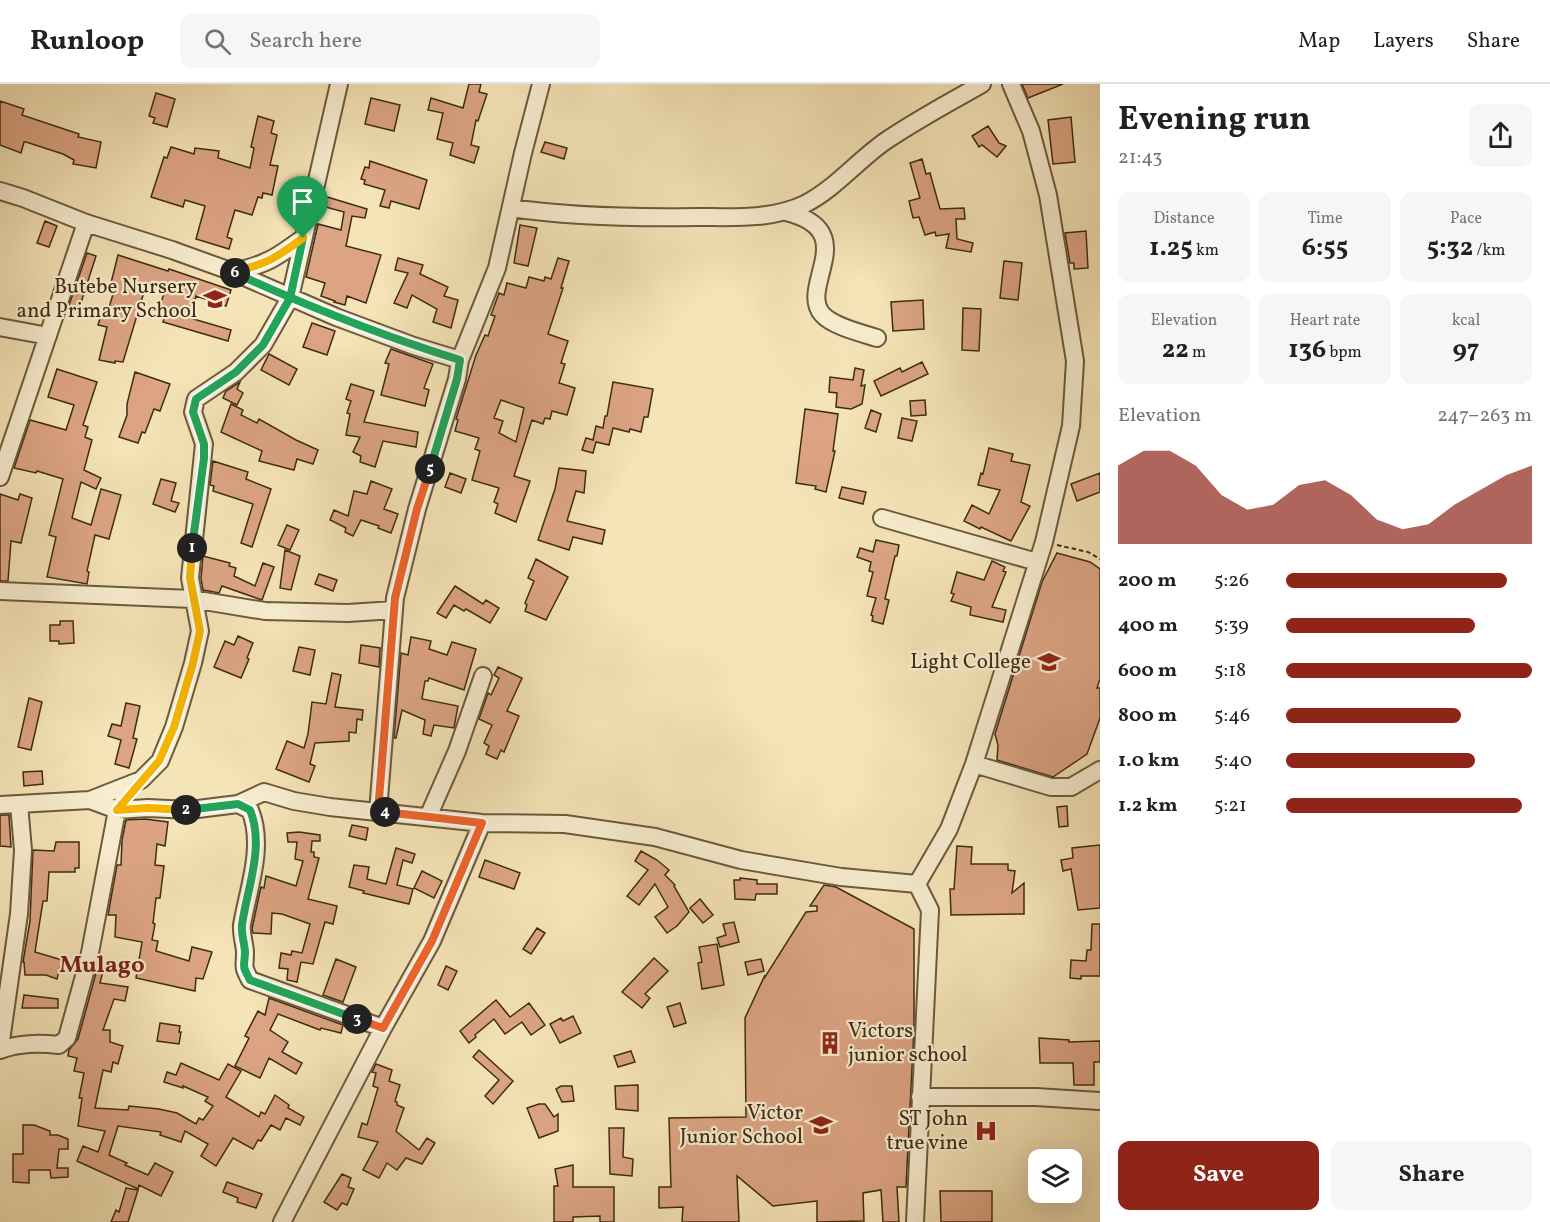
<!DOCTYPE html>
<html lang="en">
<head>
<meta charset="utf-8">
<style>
  :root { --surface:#fff; --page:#f6f6f6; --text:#202124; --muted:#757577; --line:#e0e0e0; --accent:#8f2418 }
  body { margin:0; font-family:Vollkorn,serif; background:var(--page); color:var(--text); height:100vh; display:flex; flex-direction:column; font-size:22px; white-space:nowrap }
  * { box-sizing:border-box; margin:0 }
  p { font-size:20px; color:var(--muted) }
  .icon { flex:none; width:33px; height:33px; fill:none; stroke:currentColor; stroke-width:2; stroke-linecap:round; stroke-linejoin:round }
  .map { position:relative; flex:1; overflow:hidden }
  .drawer { display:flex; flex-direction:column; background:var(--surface); width:450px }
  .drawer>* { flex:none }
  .fabs { position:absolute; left:1028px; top:1065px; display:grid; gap:12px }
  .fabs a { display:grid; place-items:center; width:54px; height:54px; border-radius:12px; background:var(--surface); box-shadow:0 6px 24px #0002; font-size:30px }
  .pin { position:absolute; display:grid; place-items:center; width:51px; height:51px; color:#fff; margin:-62px -26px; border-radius:50% 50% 50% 0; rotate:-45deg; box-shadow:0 0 6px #0007 }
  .pin .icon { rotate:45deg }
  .km { position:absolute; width:30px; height:30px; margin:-15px; border-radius:50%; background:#222; color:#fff; font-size:16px; line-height:30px; text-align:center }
  .round { display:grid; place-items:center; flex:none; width:63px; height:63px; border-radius:12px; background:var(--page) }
  .overview { display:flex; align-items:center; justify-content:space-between; height:102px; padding:0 18px }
  h1 { font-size:33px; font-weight:700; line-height:45px }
  .stats { display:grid; grid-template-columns:repeat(3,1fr); gap:9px; height:102px; padding:6px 18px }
  .stats div { display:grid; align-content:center; border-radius:12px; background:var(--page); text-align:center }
  .stats b { font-size:26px; font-weight:700 }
  .stats small { font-size:16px; font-weight:400 }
  .stats p { font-size:16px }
  .chart { height:168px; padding:12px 18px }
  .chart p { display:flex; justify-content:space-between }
  .chart svg { width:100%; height:108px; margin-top:6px; fill:var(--accent); opacity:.7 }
  .action { display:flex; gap:12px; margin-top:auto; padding:12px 18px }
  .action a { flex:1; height:69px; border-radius:12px; background:var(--accent); color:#fff; font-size:24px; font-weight:700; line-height:69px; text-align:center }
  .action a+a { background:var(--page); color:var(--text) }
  ul { padding:0 18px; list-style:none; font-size:20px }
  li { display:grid; grid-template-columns:96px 72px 1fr; align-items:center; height:45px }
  li i { height:15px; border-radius:8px; background:var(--accent) }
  header { display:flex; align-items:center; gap:36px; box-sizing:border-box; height:84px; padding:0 30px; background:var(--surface); border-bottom:2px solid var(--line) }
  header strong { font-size:28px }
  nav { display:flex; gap:33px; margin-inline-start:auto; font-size:21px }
  .search { width:420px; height:54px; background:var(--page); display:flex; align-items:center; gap:15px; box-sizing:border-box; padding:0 21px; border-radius:12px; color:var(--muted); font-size:22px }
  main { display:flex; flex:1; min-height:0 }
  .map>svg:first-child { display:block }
  .building { fill:#dca483; stroke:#3d2c13; stroke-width:1.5; fill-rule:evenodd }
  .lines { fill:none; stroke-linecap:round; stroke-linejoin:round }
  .minor-casing { stroke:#6b5a3c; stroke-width:20 }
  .path { stroke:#3d2c13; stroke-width:2; stroke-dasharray:4.5 3; stroke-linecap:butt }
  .minor { stroke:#f8edd0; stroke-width:16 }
  .split-1-casing { stroke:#fff; stroke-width:12 }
  .split-2-casing { stroke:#fff; stroke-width:12 }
  .split-3-casing { stroke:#fff; stroke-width:12 }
  .split-4-casing { stroke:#fff; stroke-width:12 }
  .split-5-casing { stroke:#fff; stroke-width:12 }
  .split-6-casing { stroke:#fff; stroke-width:12 }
  .split-7-casing { stroke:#fff; stroke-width:12 }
  .split-1 { stroke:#22a559; stroke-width:8 }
  .split-2 { stroke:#f5b400; stroke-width:8 }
  .split-3 { stroke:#22a559; stroke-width:8 }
  .split-4 { stroke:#f0652b; stroke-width:8 }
  .split-5 { stroke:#f0652b; stroke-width:8 }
  .split-6 { stroke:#22a559; stroke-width:8 }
  .split-7 { stroke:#f5b400; stroke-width:8 }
  .labels { text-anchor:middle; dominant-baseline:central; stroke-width:4.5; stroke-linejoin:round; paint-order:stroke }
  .poi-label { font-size:21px; fill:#3d2c13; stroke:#f8edd0; text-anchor:end }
  .quarter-label { font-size:24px; font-weight:bold; fill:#7a1f14; stroke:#f8edd0 }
</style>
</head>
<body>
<header>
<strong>Runloop</strong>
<div class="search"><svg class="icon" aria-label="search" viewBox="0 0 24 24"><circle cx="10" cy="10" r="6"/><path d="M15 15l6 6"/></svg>Search here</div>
<nav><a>Map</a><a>Layers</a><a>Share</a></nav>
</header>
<main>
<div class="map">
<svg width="1100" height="1138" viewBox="0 0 1100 1138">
  <rect width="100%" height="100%" fill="#f5e4b7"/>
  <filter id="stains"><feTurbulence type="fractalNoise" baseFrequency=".00333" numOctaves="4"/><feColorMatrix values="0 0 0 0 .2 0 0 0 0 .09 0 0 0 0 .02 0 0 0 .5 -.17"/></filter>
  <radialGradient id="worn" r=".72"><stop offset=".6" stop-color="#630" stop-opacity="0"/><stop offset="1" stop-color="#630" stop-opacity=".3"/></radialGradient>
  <path class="building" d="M469,0H481L479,8L487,10L478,37L476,36L471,61L479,63L474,79L450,71L453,59L437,55L443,29L428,26L431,14L463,24Z
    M1022,0H1063L1028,14Z
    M156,9L175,15L167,43L153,39L155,34L149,32Z
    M371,14L400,21L394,47L365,40Z
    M0,17L24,25L22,31L79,50L78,53L101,58L96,84L73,80L74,76L63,70L26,58H24L21,69L0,61Z
    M258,32L274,37L271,49L277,51L270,81L278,82L272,111L263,109L262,114L258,113L252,131L235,126L227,153L232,155L229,165L196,155L205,122L185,116L183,123L151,113L164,73L167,74L171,63L194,70L195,64L219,67L218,74L250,84L254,64L251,63Z
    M1071,33L1075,78L1053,80L1048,36Z
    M988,42L999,59L1006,62L997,73L982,61L979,63L972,52Z
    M545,58L567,64L564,75L541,68Z
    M922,75L926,90L930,89L940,125L964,124L965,135H956L957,155L973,159L971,168L946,164L949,150L936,152L935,148L925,151L919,133L913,134L909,117L920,114L910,79Z
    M370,77L427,96L419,125L391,117L389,124L380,122L385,106L364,100L365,96L361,95L365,83L369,84Z
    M324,112L367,125L365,134L352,132L346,162L381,171L366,219L347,212L345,221L334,218L335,217L321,212L325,199L306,193L318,140L341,146L344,128L322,122Z
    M45,137L57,142L49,163L37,159Z
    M520,141L537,144L528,182L514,179Z
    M1086,147L1088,184L1074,185V179H1070L1065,149Z
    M87,169L96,172L78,228L68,224Z
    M118,171L168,187L169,185L231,206L226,222L196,212L190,234L231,246L228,257L163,238L164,235L156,232L166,204L147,198L123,278L115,277V279L99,276L107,243L98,241L101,231L106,233L115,204L110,203Z
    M398,174L423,181L420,190L448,203L444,212L458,216L451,244L433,238L437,225L412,211L407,224L394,219L408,189L395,186Z
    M558,174L569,177L561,204H563L548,250L568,257L561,279L565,280L559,299L575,304L567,331L552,327L550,335L545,334L543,340L532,336L514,392L530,397L516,438L495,429L498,420L494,418L499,404L472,396L480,367L475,365L479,354L455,347L458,336L456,335L476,271L485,251L488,252L495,232L491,231L499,209L504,211L507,199L526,204L529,193L544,197L545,193L551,195ZM501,316L524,324L516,358L499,349L503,337L494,334Z
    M1004,177L1022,179L1018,216L1000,214Z
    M923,216L924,245L893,247L891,218Z
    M963,224L981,225L979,267L962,266Z
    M312,239L335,247L327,271L303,263Z
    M391,265L433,280L424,304L429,306L425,322L381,311L389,280L385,279Z
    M269,270L297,285L289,301L261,286Z
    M922,278L928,290L881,312L874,297L900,284L902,288Z
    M855,284L864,286L861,302L865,301L862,320L851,325L836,323L837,309L829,308L830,293L853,296Z
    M57,285L97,298L83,341L88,343L85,353L92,356L84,386L101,394L96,405L81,398L72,434L91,441L101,405L121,411L109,455L95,451L87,487L89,488L87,500L47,493L56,453L49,451L63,395L37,387L36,389L14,384L30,336L66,346L74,321L48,313Z
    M135,288L170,300L160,327L154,325L145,349L142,348L138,359L119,353L127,331V320Z
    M240,298L237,305L243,309L237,321L223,314L226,307Z
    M613,298L653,305L648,333H644L641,348L630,345L629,348L613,344L609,361L596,358L593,369L582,366L586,354L593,356L596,342L603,344L605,332H607Z
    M351,300L374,307L364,338L418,348L416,363L383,357L375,383L360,378L361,372L353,368L360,353L346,351L350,330L347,329L351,317L346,315Z
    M925,316L926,331L911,332L910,317Z
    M231,320L243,326L241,331L257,339L259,335L296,356L318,366L313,380L297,375L294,386L259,377L262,367L221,348Z
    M805,325L838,330L833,367H835L826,408L815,405L816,402L796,399Z
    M871,326L881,330L876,348L865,344Z
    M902,334L917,337L912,357L898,354Z
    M989,364L1013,370L1011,377L1030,381L1021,418L1030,422L1011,457L981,443L980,445L964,437L972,421L989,430L1000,406L978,401L981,389L983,390Z
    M213,377L248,388L246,395L271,405L252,463L241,459L253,420L213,407L214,402L210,401Z
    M559,384L586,387L584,409L576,407L567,437L605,446L602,460L573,453L569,466L538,456L555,405Z
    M450,389L466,395L461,409L445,403Z
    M1100,389V408L1077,417L1071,400Z
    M161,395L176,399L171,417L179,419L175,428L153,420Z
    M371,397L392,405L384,425L398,430L391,449L378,444L379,442L361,436L353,452L345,448L346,444L330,436L334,426L348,432L354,407L367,410Z
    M842,403L866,408L863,420L839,414Z
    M0,410L18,416L20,410L32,414L21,459L11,457L8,497H0Z
    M287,441L299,446L290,466L278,461Z
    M876,456L899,461L897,472H895L885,515L889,516L883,540L872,537L873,532L871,531L876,514L867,512L873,488L869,487L871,478L857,473L860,464L873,468Z
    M285,466L300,472L291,506L280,504Z
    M1057,469L1090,478L1100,485V595L1097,604H1100V634L1087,670L1053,693L997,676L998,661L995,650L1042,498Z
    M203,472L230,479L229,482L236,484L234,492L255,502L263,479L274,483L262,516L222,502L219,509L203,506L201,494Z
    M536,475L568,493L546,536L525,527L527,521L525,519L534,497L528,494Z
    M992,477L1005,483L1003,487L1006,488L992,523L1006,526L1003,538L970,531L971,523L951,517L954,510L951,509L957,488L984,496Z
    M319,490L337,496L333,507L315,500Z
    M455,502L483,520L486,516L499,524L490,539L466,525L464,527L454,521L446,534L437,529Z
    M60,537H73L74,559L59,560V557H50V541H60Z
    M238,552L253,559L247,574L249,575L241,594L214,583L225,557L234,561Z
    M411,553L431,557L429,565L447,571L452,558L476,565L464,606L429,594L428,597H425L422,615L458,622L454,644L434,641L431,652L423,650L425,636L402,626L396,654H394L401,569L408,571Z
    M361,561L380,564L379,583L359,579Z
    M299,563L315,566L310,591L293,587Z
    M498,583L522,594L507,627L519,632L504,668L501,666L497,675L486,670L489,662L484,659L492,641L479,635L488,609L491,611L499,594L494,591Z
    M332,589L341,591L335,623L363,626L362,636L357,635L356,649L349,648V657L315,659L310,680L315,682L309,698L276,685L287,657L304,664L308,650L312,618L326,620Z
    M29,614L42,618L31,666L18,663Z
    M126,619L140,622L133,654L137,655L129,684L115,680L121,656L108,652L112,640L121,642Z
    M42,687L43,700L24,702L23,688Z
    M1067,722L1068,742L1059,743L1057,723Z
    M0,731H9L11,763L0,762Z
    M145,735L168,738L165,762L157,760L155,781L164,782L160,814H156L153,839L155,840L152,856L158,857L156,867L189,877L192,863L212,868L203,895L196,894L195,907L136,894L142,858L115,853L116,831H108L117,781H121L122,756L126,736Z
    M352,741L368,744L366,756L349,752Z
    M299,748L320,751V757H312L311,768H314V773L319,774L308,815L337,822L333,840L325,838L313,880L301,878L297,898L287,896L288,885L279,884L281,869L291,871L292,867L302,869L310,840L282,830L272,829L271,850L253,849L252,845L260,807L261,803L264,804L266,792L296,802L303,777L295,775L297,758H288L287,749Z
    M56,758H79V784H75V788H49L47,817H43L35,868L62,876L57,895L46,891H25L24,878H23L30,837L33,766L54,767Z
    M1100,761V824L1078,826L1071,785L1063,787L1061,776L1073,774L1072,764Z
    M957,762L972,763L971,780H1008V786L1015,787L1012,809L1024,799V830L951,831L950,805H954Z
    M396,764L415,770L412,779L403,776L397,801L413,805L409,820L363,809L364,807L349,803L354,781L369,783L367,795L386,800Z
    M641,767L657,776L669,786L665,791L675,801L674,802L689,828L677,842L667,849L655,833L668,823L655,800L639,821L627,812L648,786L635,777Z
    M485,776L520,789L514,805L479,793Z
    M422,787L442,797L434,814L414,804Z
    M740,794L757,796V800H777V810H756L755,816L735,815L734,796H740Z
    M824,801L836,803L914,845V944L906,1103H897L899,1138H883L881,1106L863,1109L864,1137L817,1138V1117L773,1122L737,1092L739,1138H682L683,1123L659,1124V1103H671L669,1034L746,1033L745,934L765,891V893L806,828L817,827V822H810Z
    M700,815L713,831L703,839L690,824Z
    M734,838L739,858L720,863L717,854L726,851L723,840Z
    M1092,840H1100V892H1081V895L1070,894L1071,876L1086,877L1087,866H1091Z
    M537,844L545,849L531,870L523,865Z
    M717,860L724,901L702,905L698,879L702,878L699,863Z
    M654,874L668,887L645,910L650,914L642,924L622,908Z
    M336,875L356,883L343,918L323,911Z
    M761,875L764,887L748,891L745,878Z
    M98,882L104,883L100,899L128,903L125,917L114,915L103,946H110V958L123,962L118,980L113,978L111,988L103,986L95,1024L128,1026L129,1022L159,1025L177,1029L196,1040L199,1034L203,1036L213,1022L205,1017L208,1013L183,1002V1004L164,998L167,988L176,991L181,979L219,996L228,980L241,987L226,1013L259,1033L261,1028L265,1030L275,1011L289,1021L288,1024L304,1033L300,1041L286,1034L280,1046L271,1041L261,1057L258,1056L253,1065L233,1054L216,1082L201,1072L208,1060L185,1047L181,1058L160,1051L161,1048L118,1042L109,1071L127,1079L125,1081L148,1091L155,1079L173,1088L161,1112L139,1101L138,1105L77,1077L83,1062L98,1068L105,1047L78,1042L82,1014H79L84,989L74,987L77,974L68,972L69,966L78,955Z
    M446,882L457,887L448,906L438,901Z
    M24,911L58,915V924H22Z
    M269,914L343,941L341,949L321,944L320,946L278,930L270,946L288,958L282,968L302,979L296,990L269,974L260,994L235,982L249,954L245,952L258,927L265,931Z
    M496,916L510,933L529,919L545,941L531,951L522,938L505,950L494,935L475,951L476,953L469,959L460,947Z
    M680,919L686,939L674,943L667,923Z
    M573,932L581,949L560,959L550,940L561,934L563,937Z
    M160,939L180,942L179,948H181L179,960L157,957Z
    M1039,954L1069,956V958L1100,957V978H1094V1001H1074L1073,979H1040Z
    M479,966L513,997L493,1020L485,1012L499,996L473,973Z
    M631,967L635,978L618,983L614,972Z
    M376,980L392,986L389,997L400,1001L395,1017L397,1018V1021L404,1024L396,1047L398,1049L419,1066L427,1054L435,1059L422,1080L406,1074L397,1086L387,1079L379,1094L363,1086L378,1058L358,1053L362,1039L367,1041L378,1004L373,1002L376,989L372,988Z
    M638,1001V1027L616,1025L615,1002Z
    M561,1002H572L574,1017L562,1018L556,1005Z
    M539,1020H545L554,1033L558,1030V1047L539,1054L527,1024Z
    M23,1041H34L50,1047V1051H58L68,1055V1065H59L57,1084H68V1093L51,1094L50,1086H29V1099L13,1098V1070H23Z
    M609,1044H624L623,1073L633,1075L632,1092L610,1090Z
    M573,1081V1103H614V1138H600V1132L573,1133V1138H554V1102H558L555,1085Z
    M342,1090L351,1094L348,1103L354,1105L347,1121L342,1119L337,1126L324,1118Z
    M227,1098L262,1110L256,1124L237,1118L238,1114L223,1108Z
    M126,1104L138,1106L128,1138H111L116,1126L119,1128Z
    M940,1107H992V1138H941Z"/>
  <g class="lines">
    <g class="minor-casing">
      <path id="minor" d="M0,107L23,114L86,139L172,166L233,188L336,233L414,262L460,276L497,184L523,69L541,0
        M511,124C572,133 635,134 697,133C734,133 771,136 805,120C836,104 859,75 887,56C918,35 950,18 982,0
        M786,128C863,147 798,202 822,230C832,242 861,249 877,254
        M233,188C267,180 276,174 303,154
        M0,243L48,252
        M0,393L86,139
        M882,434L1037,478
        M0,507L192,515L265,527L348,529L394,526L395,514L417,425L457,295L460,276
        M974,680L1051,703H1071L1100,686
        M90,716L117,726L148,724L190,726L238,720L250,726C265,762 248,805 242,841C241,851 245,860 245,869C245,884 242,881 250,896L383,944
        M238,720L264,708L294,717L330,723L482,739L565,740L655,753L741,776L841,793L917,800
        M0,721L90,716L141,696L160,677L174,643L193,579L200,547L190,494L204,360L193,328L196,315L236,288L263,261L290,214L339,0
        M378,728L394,526
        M428,733L457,667L483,592
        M0,964L19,830L23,766L19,720
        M0,966C20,959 38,959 59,961L67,954L89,874L117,726L123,719
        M920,1013H1036L1100,1017
        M282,1138L383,944L432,857L482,739
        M915,1138L930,826L917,800L949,745L974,680L1044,458L1071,342L1075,277L1048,111L1031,47L1011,0"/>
    </g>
    <path class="path" d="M1057,461L1088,468L1100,475"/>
    <use href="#minor" class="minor"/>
  </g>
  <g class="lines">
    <g class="split-1-casing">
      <path id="split-1" d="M192,464L204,374V360L193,328L196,315L236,288L263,261L290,214L303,154"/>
    </g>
    <g class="split-2-casing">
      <path id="split-2" d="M186,726L148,724L117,726L159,677L174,643L193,579L200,547L190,494L192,464"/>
    </g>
    <g class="split-3-casing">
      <path id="split-3" d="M186,726L238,720L250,726C265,762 247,805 242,841C241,851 245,860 245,869C244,885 242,881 250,896L357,935"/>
    </g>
    <g class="split-4-casing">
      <path id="split-4" d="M357,935L383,944L432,857L482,739L385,728"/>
    </g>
    <g class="split-5-casing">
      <path id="split-5" d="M385,728H378L395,514L417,425L430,385"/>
    </g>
    <g class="split-6-casing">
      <path id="split-6" d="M235,189C309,223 383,252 460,276L457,295L430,385"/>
    </g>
    <g class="split-7-casing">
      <path id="split-7" d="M235,189L233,188C267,180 276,174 303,154"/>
    </g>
    <use href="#split-1" class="split-1"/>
    <use href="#split-2" class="split-2"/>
    <use href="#split-3" class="split-3"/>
    <use href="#split-4" class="split-4"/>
    <use href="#split-5" class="split-5"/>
    <use href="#split-6" class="split-6"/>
    <use href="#split-7" class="split-7"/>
  </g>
  <defs>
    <g id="school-bare" transform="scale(1.8)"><path d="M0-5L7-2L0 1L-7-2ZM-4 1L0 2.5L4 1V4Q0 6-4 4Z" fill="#8f2418" stroke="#f8edd0" stroke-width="2.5" paint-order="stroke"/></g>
    <g id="building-bare" transform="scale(1.8)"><path d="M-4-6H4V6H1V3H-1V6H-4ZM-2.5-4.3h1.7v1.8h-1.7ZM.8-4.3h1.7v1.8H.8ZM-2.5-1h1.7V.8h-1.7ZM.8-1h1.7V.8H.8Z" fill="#8f2418" stroke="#f8edd0" stroke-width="2.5" paint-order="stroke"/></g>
    <g id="hospital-bare" transform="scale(1.8)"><path d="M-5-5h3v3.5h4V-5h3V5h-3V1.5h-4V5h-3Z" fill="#8f2418" stroke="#f8edd0" stroke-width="2.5" paint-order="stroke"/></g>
  </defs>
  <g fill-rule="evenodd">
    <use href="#school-bare" x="215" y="215"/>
    <use href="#school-bare" x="1049" y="578"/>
    <use href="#building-bare" x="830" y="959"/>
    <use href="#school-bare" x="821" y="1041"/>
    <use href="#hospital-bare" x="986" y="1047"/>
  </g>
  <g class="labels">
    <g class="poi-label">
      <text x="197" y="203">Butebe Nursery<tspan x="197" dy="24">and Primary School</tspan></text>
      <text x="1031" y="578">Light College</text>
      <text x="848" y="947" text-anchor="start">Victors<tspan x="848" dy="24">junior school</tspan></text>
      <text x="803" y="1029">Victor<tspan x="803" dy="24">Junior School</tspan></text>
      <text x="968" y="1035">ST John<tspan x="968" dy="24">true vine</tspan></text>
    </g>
    <g class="quarter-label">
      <text x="102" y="882">Mulago</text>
    </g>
  </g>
  <rect width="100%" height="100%" filter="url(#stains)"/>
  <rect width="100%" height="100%" fill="url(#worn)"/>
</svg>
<div class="fabs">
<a><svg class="icon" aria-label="layers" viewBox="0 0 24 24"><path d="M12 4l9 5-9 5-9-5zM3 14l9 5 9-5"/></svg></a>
</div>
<div class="pin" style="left:303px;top:154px;background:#1e9e55"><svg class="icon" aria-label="arrive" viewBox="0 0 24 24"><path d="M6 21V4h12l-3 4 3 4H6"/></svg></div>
<b class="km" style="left:192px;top:464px">1</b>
<b class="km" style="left:186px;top:726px">2</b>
<b class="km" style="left:357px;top:935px">3</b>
<b class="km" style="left:385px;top:728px">4</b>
<b class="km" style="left:430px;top:385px">5</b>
<b class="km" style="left:235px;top:189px">6</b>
</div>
<section class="drawer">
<div class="overview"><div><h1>Evening run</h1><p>21:43</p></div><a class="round"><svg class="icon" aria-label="share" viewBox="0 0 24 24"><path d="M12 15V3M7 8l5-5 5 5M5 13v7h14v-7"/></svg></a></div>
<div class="stats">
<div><p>Distance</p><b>1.25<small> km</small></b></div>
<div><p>Time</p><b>6:55</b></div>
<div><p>Pace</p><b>5:32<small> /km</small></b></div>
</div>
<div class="stats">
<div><p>Elevation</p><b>22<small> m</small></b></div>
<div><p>Heart rate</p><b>136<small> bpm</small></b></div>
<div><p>kcal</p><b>97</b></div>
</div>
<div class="chart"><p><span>Elevation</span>247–263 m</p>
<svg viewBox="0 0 160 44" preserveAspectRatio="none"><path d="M0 44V12L10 6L20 6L30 12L40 24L50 30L60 28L70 20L80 18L90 24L100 34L110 38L120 36L130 28L140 22L150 16L160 12V44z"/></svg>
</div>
<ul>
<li><b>200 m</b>5:26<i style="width:90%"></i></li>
<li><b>400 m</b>5:39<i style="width:77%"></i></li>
<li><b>600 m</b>5:18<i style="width:100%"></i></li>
<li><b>800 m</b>5:46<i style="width:71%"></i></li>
<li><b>1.0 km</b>5:40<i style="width:77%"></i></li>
<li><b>1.2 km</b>5:21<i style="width:96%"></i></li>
</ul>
<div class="action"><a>Save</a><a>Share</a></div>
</section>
</main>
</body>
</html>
